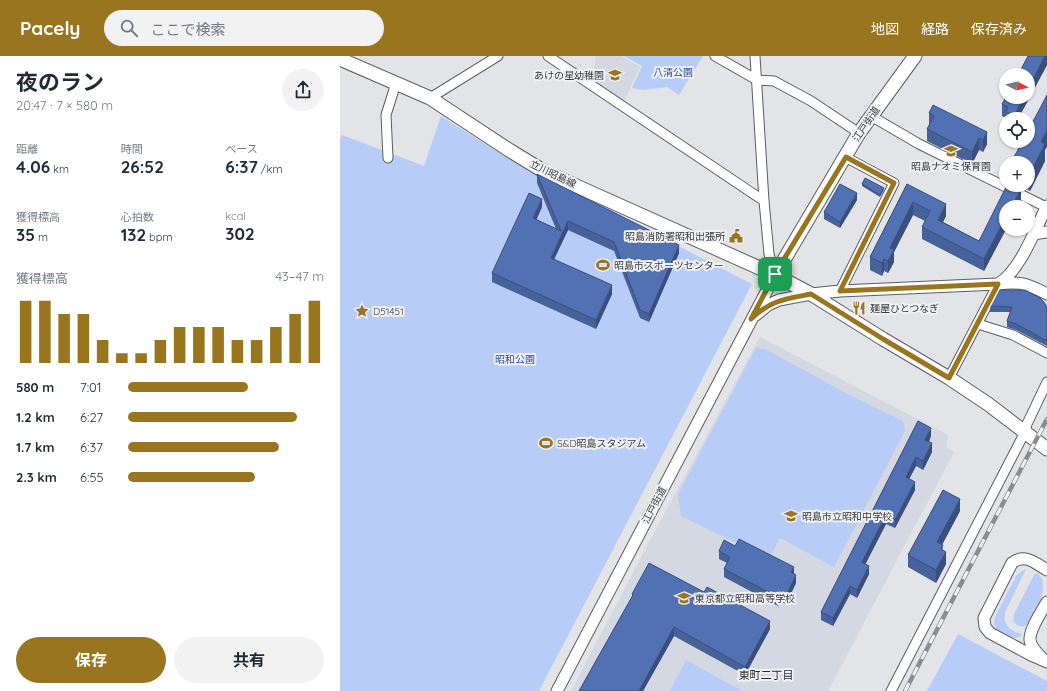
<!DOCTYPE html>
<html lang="ja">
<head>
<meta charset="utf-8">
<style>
  :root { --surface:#fff; --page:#f2f2f3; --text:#1f2937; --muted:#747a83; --accent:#9a7520 }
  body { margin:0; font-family:Quicksand,"Noto Sans JP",sans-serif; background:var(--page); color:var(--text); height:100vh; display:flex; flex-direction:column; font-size:15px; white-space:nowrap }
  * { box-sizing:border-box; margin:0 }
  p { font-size:13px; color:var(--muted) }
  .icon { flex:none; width:22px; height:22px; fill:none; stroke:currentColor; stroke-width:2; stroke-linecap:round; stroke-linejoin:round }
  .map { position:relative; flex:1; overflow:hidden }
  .side { display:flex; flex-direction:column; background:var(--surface); width:340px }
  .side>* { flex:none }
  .needle { width:26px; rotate:97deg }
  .fabs { position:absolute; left:659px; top:12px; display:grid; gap:8px }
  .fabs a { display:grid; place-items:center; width:36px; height:36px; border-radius:50%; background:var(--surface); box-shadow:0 1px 3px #0004; font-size:20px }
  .pin { position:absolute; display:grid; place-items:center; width:34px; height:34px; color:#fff; margin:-17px; border-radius:8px; box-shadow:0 2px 6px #0006 }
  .round { display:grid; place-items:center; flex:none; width:42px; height:42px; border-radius:21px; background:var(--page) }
  .head { display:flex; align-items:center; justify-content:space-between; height:68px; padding:0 16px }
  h1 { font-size:22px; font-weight:700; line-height:30px }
  .figures { display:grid; grid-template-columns:repeat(3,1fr); gap:6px; height:68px; padding:4px 16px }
  .figures div { display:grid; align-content:center }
  .figures b { font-size:17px; font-weight:700 }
  .figures small { font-size:11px; font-weight:400 }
  .figures p { font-size:11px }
  .chart { height:112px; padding:8px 16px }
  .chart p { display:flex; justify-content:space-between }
  .chart svg { width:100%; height:72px; margin-top:4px; stroke:var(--accent); stroke-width:6 }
  .cta { display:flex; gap:8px; margin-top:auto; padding:8px 16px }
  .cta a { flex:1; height:46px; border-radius:24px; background:var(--accent); color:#fff; font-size:16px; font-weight:700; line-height:46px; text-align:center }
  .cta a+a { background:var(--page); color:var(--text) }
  ul { padding:0 16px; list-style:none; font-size:13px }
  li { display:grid; grid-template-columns:64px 48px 1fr; align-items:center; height:30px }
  li i { height:10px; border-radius:5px; background:var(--accent) }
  header { display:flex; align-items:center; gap:24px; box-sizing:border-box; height:56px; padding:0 20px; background:var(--accent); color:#fff }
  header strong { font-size:19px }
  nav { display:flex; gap:22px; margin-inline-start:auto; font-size:14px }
  .search { width:280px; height:36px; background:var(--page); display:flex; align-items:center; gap:10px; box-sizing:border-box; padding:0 14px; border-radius:22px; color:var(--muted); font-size:15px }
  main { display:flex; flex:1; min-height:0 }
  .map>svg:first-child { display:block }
  .built { fill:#d3d8e2 }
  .green { fill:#b7ccf7 }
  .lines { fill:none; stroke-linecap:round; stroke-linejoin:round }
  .minor-casing { stroke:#5c5d60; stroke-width:11 }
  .tertiary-casing { stroke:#5c5d60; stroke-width:13 }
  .secondary-casing { stroke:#5c5d60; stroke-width:15 }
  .minor { stroke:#fff; stroke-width:9 }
  .tertiary { stroke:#fff; stroke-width:11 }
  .secondary { stroke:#fff; stroke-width:13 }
  .rail-casing { stroke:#8a8c8e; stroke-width:4.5 }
  .rail { stroke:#f0f1f5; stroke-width:3; stroke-dasharray:9; stroke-linecap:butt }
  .wall { fill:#476199 }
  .shaded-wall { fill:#394f7d }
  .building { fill:#5271b2; stroke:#394f7d }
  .route-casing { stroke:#fff; stroke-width:8 }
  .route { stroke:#9a7520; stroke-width:5 }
  .labels { text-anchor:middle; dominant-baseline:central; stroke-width:4; stroke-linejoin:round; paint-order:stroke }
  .park-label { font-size:10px; fill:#294c9c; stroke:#f0f1f5 }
  .poi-label { font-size:10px; fill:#3a3b3c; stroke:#f0f1f5; text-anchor:start }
  .street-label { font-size:10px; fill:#3a3b3c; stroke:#f0f1f5 }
  .neighbourhood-label { font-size:11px; fill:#2c2d2f; stroke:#f0f1f5 }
</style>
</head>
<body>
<header>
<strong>Pacely</strong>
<div class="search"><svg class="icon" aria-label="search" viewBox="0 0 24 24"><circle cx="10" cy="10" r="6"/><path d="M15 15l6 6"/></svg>ここで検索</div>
<nav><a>地図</a><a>経路</a><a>保存済み</a></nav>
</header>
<main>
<section class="side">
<div class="head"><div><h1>夜のラン</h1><p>20:47 · 7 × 580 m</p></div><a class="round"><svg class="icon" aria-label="share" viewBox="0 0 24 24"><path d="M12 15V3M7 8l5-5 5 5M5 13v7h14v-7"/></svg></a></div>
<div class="figures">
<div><p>距離</p><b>4.06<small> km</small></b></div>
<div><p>時間</p><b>26:52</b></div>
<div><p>ペース</p><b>6:37<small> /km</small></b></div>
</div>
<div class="figures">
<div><p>獲得標高</p><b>35<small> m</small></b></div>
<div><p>心拍数</p><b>132<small> bpm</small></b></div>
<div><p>kcal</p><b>302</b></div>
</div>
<div class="chart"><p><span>獲得標高</span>43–47 m</p>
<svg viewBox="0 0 160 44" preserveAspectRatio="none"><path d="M5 44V6M15 44V6M25 44V14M35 44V14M45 44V30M55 44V38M65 44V38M75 44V30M85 44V22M95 44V22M105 44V22M115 44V30M125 44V30M135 44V22M145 44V14M155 44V6"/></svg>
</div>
<ul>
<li><b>580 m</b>7:01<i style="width:61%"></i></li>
<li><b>1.2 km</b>6:27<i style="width:86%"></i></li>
<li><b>1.7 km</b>6:37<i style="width:77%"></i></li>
<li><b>2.3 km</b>6:55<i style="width:65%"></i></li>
</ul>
<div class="cta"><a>保存</a><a>共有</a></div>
</section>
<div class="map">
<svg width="707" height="635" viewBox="0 0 707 635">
  <rect width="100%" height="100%" fill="#e2e4e8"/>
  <path class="built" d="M256,0H281L300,11L283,48L252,27Z
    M420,281L608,379L607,392L614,396L488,635H231L308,488Z"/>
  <path class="green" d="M284,0H363L339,39L327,31L304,34L292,32L302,10Z
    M101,60L166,101L412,228L199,635H0V83L2,79L84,110Z
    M416,292L425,293L513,341L563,365L565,375L494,511L440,482L429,503L341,460L338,438Z
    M686,513L666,554C661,567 670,576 682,578V579C673,586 664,580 656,574L654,569L655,561L676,520L682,515Z
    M697,517C707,523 702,543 697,554C694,558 692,564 689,567C686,571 681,571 677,569L673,565L674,558L694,519Z
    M618,578L707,625V635H587Z
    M346,604L402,635H330Z"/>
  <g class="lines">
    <g class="minor-casing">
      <path id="minor" d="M208,0L424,145
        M375,0L417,24L434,25L471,45L519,77
        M415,0L424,145L429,198L435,219
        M90,42L158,0
        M531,60L579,88L706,151
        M48,102L46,59L56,27
        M500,235L554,127L505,101
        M638,268L673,279L707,297
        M609,322L658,228
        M551,635L685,376L687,368L707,326"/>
    </g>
    <g class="tertiary-casing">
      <path id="tertiary" d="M693,178L707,176
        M658,228C680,225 688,228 707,238
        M416,259L428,249L439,244L471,238L500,235L658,228C681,214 695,173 707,150
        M707,514C695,507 685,497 672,507L644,562L645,571L650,577L691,599L707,606
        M703,603C698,598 691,592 690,584C689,574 702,555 707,546
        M217,635L435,219"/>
    </g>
    <g class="secondary-casing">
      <path id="secondary" d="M0,3L90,42L169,94L205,116L435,219L471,238L543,283L609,322L648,348L707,393
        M435,219L519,77L575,0"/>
    </g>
    <use href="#minor" class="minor"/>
    <use href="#tertiary" class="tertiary"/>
    <use href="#secondary" class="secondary"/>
    <g class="rail-casing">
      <path id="rail" d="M565,635L707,363"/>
    </g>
    <use href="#rail" class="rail"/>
  </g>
  <path class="wall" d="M707,0V9L678,63H666V62L662,60V48Z
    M589,57L647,76V88L643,96L639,94L632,108L587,85V73L589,70Z
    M705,94V105L690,135L687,133L686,134L675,129H688V107H671V106Z
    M197,118L339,197L309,266L300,262L274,195L228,174L214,203L272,238L256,273L152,226V217L202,151L196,164L216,173L197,127Z
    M522,128L544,134L540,141L522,130Z
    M567,128L606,160L603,166L639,185L681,145L644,215L582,183V171L585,165L573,159L554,196V206L548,217L544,215L542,220L530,214V201Z
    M517,144L500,172L484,163V156Z
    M650,250L707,251V290L676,274L667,271V265L671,256H650Z
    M578,365L591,380L589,386L592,396L583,414L576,410L569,423L575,434L555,472L546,468L525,508L529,518L517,542L510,538L493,570L481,564V556Z
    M620,455L602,489L606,508L596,527L568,511V499Z
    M379,495L454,517L456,527L446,548L440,545L438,550L384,521V513L387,507L379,503Z
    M292,538L430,573L405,619L334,580L303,635H239L292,541Z"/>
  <path class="shaded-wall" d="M705,0H707V9L678,63H674V60L684,41H688V33Z
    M707,74V91L705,94V105L690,135V118L701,86Z
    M647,76V88L643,96V84Z
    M639,82V94L632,108V96Z
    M681,133V145L678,151H671Z
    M517,137V144L500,172V166Z
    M202,143V151L193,171V162Z
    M573,146V159L554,196V206L548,217V205L550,192Z
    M606,148V160L598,176V164Z
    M666,161V173L644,215V203Z
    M228,165V174L211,210V202Z
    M339,189V197L309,266V258Z
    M544,203V215L542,220V207Z
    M272,229V238L256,273V264Z
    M591,372V380L585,392V384Z
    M592,387V396L583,414V405Z
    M576,401V410L566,429V421Z
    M575,426V434L555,472V464Z
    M620,443V455L597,498V486Z
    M546,459V468L522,515V506Z
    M606,496V508L596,527V514Z
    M529,510V518L517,542V534Z
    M454,511V520L451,516Z
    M456,519V527L446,548V540Z
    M510,530V538L493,570V562Z
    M440,537V545L438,550V541Z
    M430,565V573L405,619V611Z
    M334,571V580L303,635H299Z"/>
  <path class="building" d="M688,0H705L688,33V19H678Z
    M707,39V74L701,86L705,88L690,118L688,117V107H673L671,106L683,85H688V75Z
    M666,41H684L674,60L666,56L668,51L662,48Z
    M593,49L647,76L643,84L639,82L632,96L587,73L594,60L589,57Z
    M197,118L339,189L309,258L300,254L274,186L228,165L211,202L272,229L256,264L152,217L189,137L202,143L193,162L221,175Z
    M525,122L544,132L540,139L522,128Z
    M500,128L517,137L500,166L484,156Z
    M567,128L606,148L598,164L639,185L667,129H673L681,133L671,151H666V161L644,203L582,171L590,155L573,146L550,192L554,194L548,205L544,203L542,207L530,201Z
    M659,234H685L700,242L704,246L707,251V285L676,268L667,265L672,251L650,250Z
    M578,365L591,372L585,384L592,387L583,405L576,401L566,421L575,426L555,464L546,459L522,506L529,510L517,534L510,530L493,562L481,556Z
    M603,434L620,443L597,486L603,489L601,493L606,496L596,514L568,499Z
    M399,483L454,511L451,516L456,519L446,540L440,537L438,541L384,513L390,501L379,495L384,484L395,490Z
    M309,507L364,536L367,531L430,565L405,611L334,571L299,635H239L293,539L292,538Z"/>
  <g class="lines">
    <g class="route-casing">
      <path id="route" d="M506,101L554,127L500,235L658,228L609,322L543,283L471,238C445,243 431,244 411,263L435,218Z"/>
    </g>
    <use href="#route" class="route"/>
  </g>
  <defs>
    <g id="school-bare" transform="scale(1.08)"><path d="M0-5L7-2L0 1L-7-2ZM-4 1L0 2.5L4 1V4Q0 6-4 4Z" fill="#9a7520" stroke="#f0f1f5" stroke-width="2.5" paint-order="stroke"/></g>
    <g id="civic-bare" transform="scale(1.08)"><path d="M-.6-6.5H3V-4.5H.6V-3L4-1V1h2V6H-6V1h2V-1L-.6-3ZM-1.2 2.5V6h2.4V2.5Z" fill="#9a7520" stroke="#f0f1f5" stroke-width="2.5" paint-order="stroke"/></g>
    <g id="stadium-bare" transform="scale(1.08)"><path d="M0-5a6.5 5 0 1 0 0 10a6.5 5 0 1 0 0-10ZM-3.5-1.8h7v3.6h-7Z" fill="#9a7520" stroke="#f0f1f5" stroke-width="2.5" paint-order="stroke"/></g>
    <g id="restaurant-bare" transform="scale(1.08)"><path d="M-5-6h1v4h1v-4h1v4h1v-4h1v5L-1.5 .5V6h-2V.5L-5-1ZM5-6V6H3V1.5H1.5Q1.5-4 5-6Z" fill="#9a7520" stroke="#f0f1f5" stroke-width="2.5" paint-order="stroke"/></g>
    <g id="sight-bare" transform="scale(1.08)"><path d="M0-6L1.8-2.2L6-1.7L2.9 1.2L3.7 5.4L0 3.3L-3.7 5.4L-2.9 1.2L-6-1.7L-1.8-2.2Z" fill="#9a7520" stroke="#f0f1f5" stroke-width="2.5" paint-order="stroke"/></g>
  </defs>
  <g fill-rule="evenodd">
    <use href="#school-bare" x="275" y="19"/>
    <use href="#school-bare" x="611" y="95"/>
    <use href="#civic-bare" x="396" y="180"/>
    <use href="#stadium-bare" x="263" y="209"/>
    <use href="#restaurant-bare" x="519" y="252"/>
    <use href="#sight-bare" x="22" y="255"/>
    <use href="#stadium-bare" x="206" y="387"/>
    <use href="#school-bare" x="451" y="460"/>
    <use href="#school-bare" x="344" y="542"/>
  </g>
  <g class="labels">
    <g class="park-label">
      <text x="333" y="16">八清公園</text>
      <text x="175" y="303">昭和公園</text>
    </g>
    <g class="poi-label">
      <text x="264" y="19" text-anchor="end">あけの星幼稚園</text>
      <text x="611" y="110" text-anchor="middle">昭島ナオミ保育園</text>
      <text x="385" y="180" text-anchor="end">昭島消防署昭和出張所</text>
      <text x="274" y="209">昭島市スポーツセンター</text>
      <text x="530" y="252">麺屋ひとつなぎ</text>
      <text x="33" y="255">D51451</text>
      <text x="217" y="387">S&amp;D昭島スタジアム</text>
      <text x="462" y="460">昭島市立昭和中学校</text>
      <text x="355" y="542">東京都立昭和高等学校</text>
    </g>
    <g class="street-label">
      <text transform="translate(526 68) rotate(-56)">江戸街道</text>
      <text transform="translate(213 118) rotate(26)">立川昭島線</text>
      <text transform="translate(314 449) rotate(-62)">江戸街道</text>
    </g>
    <g class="neighbourhood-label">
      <text x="426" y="619">東町二丁目</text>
    </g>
  </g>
</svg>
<div class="fabs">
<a><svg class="needle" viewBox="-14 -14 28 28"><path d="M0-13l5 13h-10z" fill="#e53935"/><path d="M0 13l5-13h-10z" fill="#747a83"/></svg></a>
<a><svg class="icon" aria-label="locate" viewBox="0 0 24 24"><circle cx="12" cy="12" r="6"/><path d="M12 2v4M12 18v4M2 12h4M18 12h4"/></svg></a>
<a>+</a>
<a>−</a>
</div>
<div class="pin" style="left:435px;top:218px;background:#1e9e55"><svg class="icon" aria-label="arrive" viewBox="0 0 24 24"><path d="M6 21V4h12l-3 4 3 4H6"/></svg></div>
</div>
</main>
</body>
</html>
